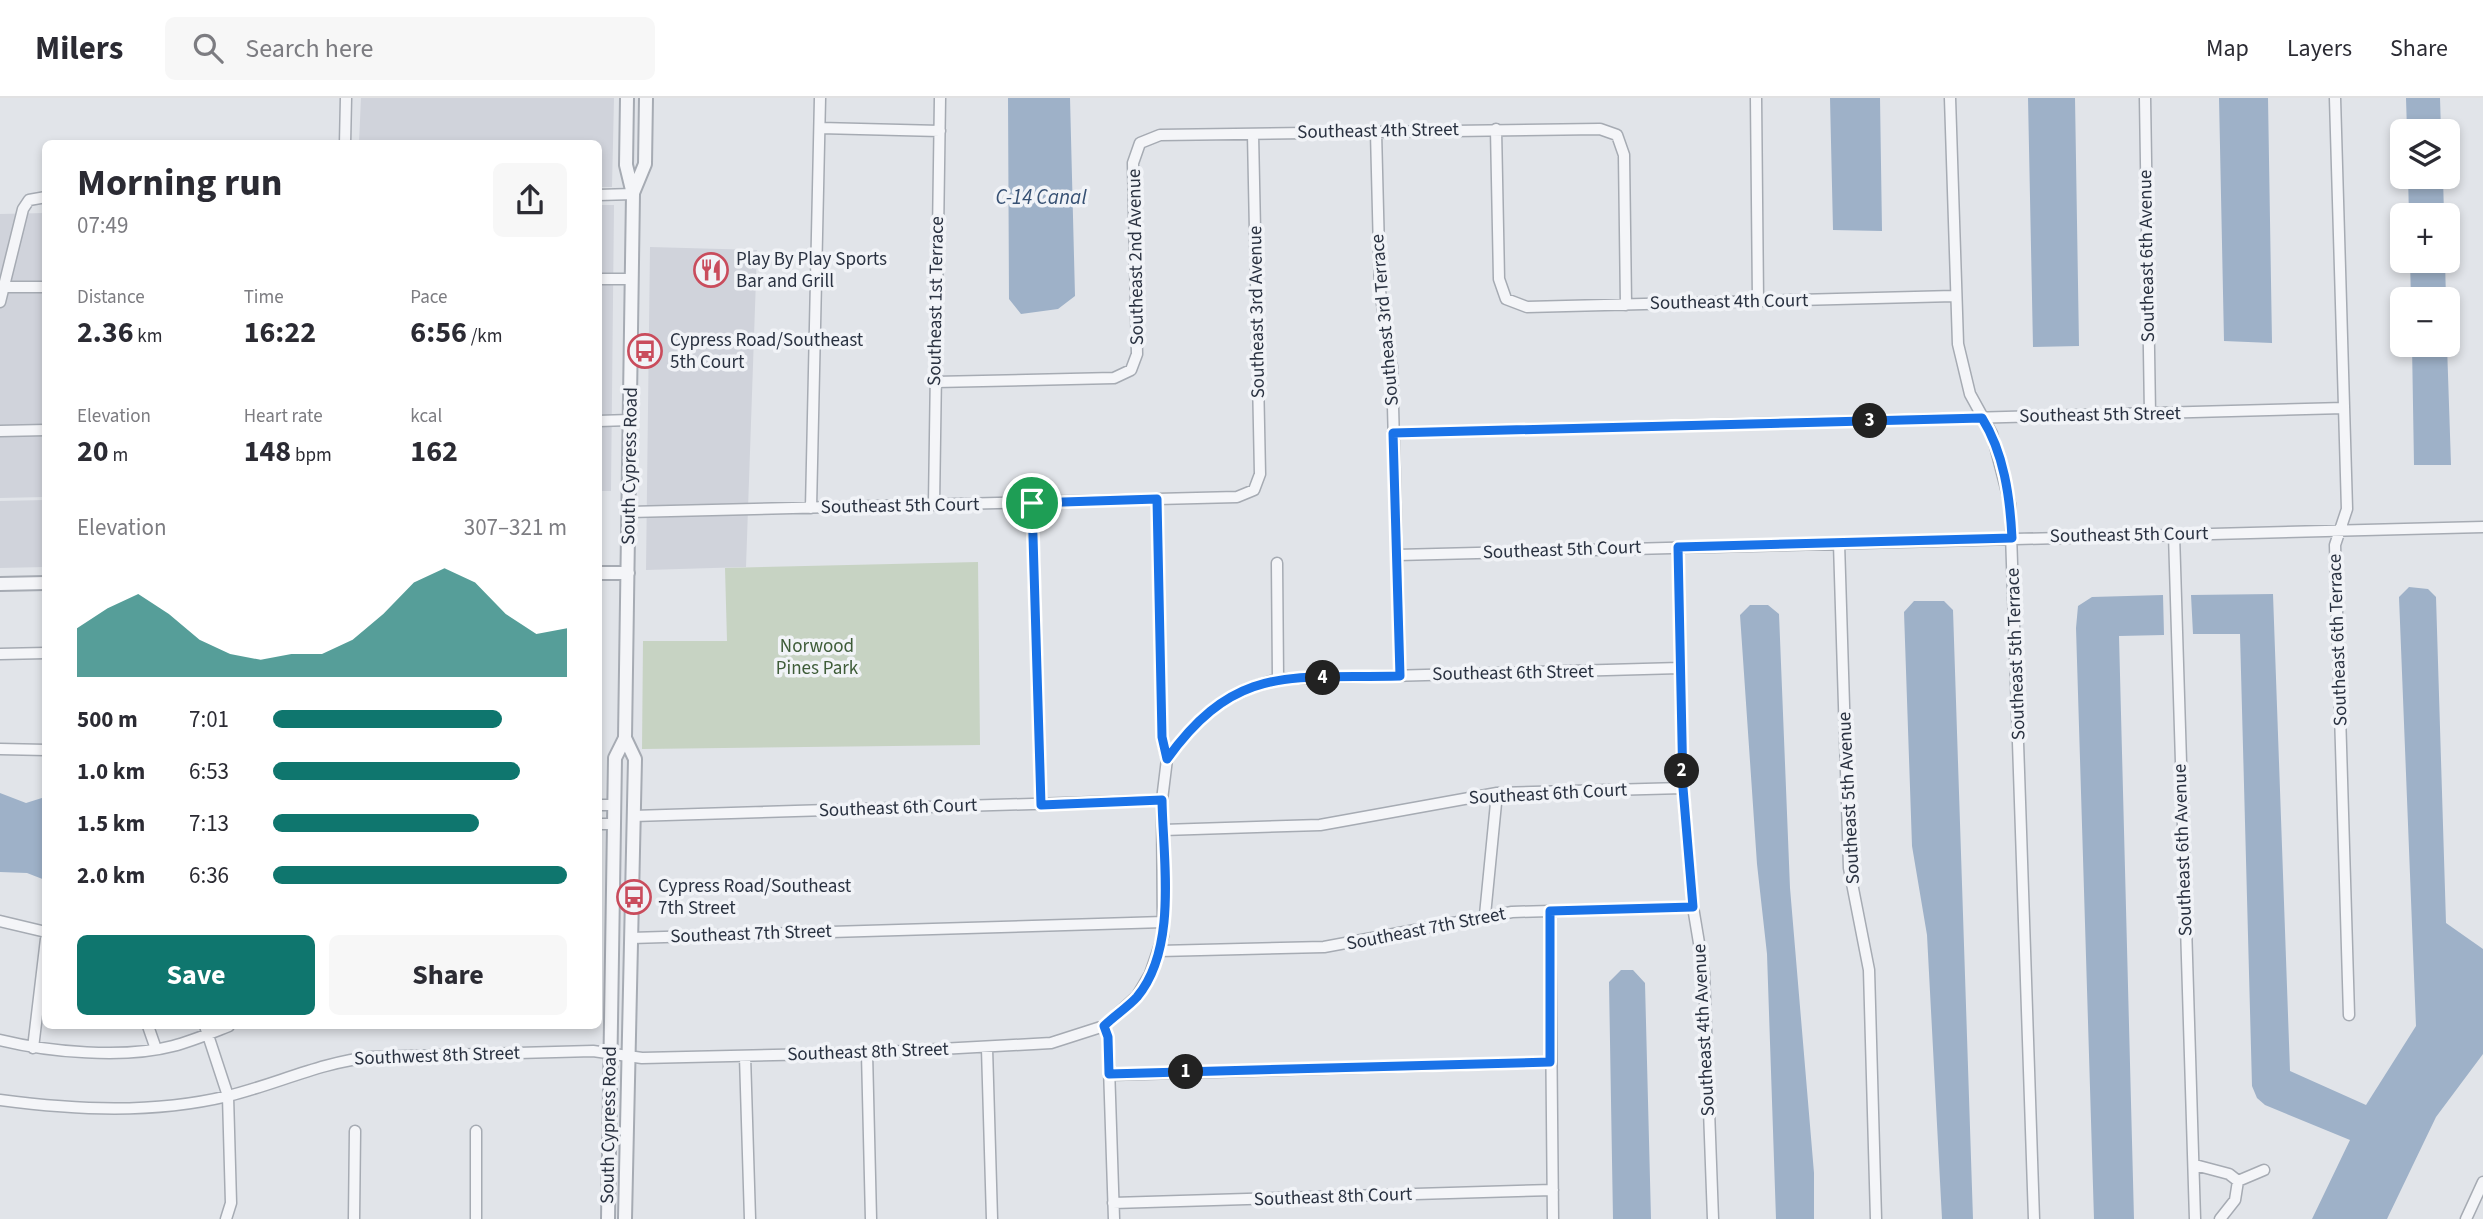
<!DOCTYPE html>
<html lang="en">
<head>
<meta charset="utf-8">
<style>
  :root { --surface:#fff; --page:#f7f7f7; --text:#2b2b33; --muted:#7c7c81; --line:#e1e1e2; --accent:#0f766e }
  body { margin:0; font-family:"Source Sans 3",sans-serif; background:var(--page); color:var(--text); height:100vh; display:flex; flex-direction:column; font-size:26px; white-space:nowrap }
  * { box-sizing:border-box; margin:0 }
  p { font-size:23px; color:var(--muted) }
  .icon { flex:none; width:38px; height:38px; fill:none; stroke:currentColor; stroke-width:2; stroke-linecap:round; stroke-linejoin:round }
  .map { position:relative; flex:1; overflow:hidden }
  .panel { position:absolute; left:42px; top:42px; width:560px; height:889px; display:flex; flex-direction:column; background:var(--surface); border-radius:10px; box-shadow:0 4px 10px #0003 }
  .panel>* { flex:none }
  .fabs { position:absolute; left:2390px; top:21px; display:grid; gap:14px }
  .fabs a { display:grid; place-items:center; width:70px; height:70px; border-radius:10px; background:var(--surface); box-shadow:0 4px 10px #0003; font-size:35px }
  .pin { position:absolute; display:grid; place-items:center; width:60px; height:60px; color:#fff; margin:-30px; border:4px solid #fff; border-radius:50%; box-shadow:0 2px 7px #0007 }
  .km { position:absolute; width:35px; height:35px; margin:-18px; border-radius:50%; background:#222; color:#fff; font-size:19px; line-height:35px; text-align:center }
  .round { display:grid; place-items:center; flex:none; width:74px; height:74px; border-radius:10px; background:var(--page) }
  .summary { display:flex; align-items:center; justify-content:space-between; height:119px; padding:0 35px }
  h1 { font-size:38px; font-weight:700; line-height:52px }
  .metrics { display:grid; grid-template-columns:repeat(3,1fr); gap:10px; height:119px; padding:7px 35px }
  .metrics div { display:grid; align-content:center }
  .metrics b { font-size:30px; font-weight:700 }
  .metrics small { font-size:19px; font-weight:400 }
  .metrics p { font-size:19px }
  .chart { height:196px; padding:14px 35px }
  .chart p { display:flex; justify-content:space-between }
  .chart svg { width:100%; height:126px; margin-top:7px; fill:var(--accent); opacity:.7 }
  .cta { display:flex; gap:14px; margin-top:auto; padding:14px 35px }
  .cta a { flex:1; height:80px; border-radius:10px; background:var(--accent); color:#fff; font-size:28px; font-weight:700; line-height:80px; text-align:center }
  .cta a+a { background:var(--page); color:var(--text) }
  ul { padding:0 35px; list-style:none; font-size:23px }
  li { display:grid; grid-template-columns:112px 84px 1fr; align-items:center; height:52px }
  li i { height:18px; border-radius:9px; background:var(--accent) }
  header { display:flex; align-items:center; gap:42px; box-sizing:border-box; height:98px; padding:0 35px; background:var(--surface); border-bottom:2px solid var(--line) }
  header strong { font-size:33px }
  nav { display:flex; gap:38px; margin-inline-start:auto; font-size:24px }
  .search { width:490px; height:63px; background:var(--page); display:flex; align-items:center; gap:18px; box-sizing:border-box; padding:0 24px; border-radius:10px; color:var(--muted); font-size:26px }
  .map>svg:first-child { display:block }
  .built { fill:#d0d3db }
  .green { fill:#c7d3c3 }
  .water { fill:#9eb1c8 }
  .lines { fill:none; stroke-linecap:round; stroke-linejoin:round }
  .minor-casing { stroke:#a6abb3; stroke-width:13 }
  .tertiary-casing { stroke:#a6abb3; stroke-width:16 }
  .minor { stroke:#f4f5f8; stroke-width:10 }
  .tertiary { stroke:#f4f5f8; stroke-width:12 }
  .route-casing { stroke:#fff; stroke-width:14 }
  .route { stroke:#1a73e8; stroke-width:9 }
  .labels { text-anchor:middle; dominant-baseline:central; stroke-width:7; stroke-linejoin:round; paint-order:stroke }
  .street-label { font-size:19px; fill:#2a3241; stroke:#f1f3f7 }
  .poi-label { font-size:19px; fill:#2a3241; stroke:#f1f3f7; text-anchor:start }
  .park-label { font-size:19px; fill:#3e5c38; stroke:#f1f3f7 }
  .water-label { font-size:21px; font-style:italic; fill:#365073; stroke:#f1f3f7 }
</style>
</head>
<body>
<header>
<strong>Milers</strong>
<div class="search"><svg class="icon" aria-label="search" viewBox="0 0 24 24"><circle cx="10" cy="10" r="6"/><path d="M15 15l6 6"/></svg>Search here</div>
<nav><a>Map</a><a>Layers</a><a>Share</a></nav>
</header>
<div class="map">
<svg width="2483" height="1121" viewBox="0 0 2483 1121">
  <rect width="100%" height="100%" fill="#e1e4e9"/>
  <path class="built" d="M361,0H614L612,89H599L598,46L359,45Z
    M598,107H614L611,393H598Z
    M45,115V399L0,400V116Z
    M650,149L757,152L746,469L646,472Z
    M45,402V469L0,470V403Z"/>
  <path class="green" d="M978,464L980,647L642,651L643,543H727L725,470Z"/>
  <path class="water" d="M1008,0H1070L1075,198L1058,211L1021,216L1009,201Z
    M1830,0H1880L1882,133L1833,132Z
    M2028,0H2075L2079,248L2033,249Z
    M2219,0H2268L2272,245L2224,243Z
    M2406,0H2440L2441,33H2407Z
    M2408,79H2443L2444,117H2409Z
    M2410,163H2445L2446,201H2411Z
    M2412,247H2447L2451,367H2414Z
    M2409,489L2428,491L2436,499L2446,825L2483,851V956L2436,1019L2387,1121H2312L2350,1042L2265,1007L2257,1000L2252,988L2240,536H2193L2191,497L2273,496L2290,973L2366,1007L2416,928L2399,499Z
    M2163,497L2164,537L2119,538L2134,1121H2094L2076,530L2078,508L2092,499Z
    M1914,503H1944L1953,512L1973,1121H1942L1927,837L1912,748L1904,514Z
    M1750,507H1768L1779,516L1790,790L1814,1075V1121H1776L1767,856L1757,766L1740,517Z
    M0,695L26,705L45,699V782L27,775L0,774Z
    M1621,872H1633L1645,885L1651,1121H1613L1609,884Z"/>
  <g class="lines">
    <g class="minor-casing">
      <path id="minor" d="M1756,0L1758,203
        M1950,0L1958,246L1970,296L1992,336L2010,406L2034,1121
        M2145,0L2150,316
        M2335,0L2347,411L2335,447L2349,917
        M820,30L940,33
        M1496,31L1499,181L1506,201L1527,209L1954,198
        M1376,34L1380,193L1392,269L1400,578
        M345,46L346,0
        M598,97L633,96
        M598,181H632
        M4,189H46
        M0,204L23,111L29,102L46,99
        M935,284L1114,280L1131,272L1137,256L1133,65L1140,45L1160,37L1600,31L1617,37L1624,57L1626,207
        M598,323L630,322
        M0,333L46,332
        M1393,335L2344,310
        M1032,405L1041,707
        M934,407L940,0
        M811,410L820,0
        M629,414L1237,399L1254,392L1260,376L1253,36
        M2174,436L2195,1121
        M1839,445L1849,770L1869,872L1876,1121
        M1678,449L1683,690L1693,809L1704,875L1713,1121
        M1397,457L2483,429
        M1277,465L1278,581
        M0,556L46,555
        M0,651L46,652
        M1167,661C1199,617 1225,595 1278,581L1680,570
        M598,707H615
        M633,718L1162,702
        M598,726H614
        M1163,732L1320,727L1497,695L1683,690
        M1550,813L1553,1121
        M1485,817L1497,695
        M0,823L46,834
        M631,840L1164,824
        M1159,853L1324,849L1512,814L1693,809
        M148,928L156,951
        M205,928L228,998L231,1105L226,1121
        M1104,928L1108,939L1114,1121
        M0,942C49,954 124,961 173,948C192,943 211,935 229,928
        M33,950L46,841
        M987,950L992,1121
        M867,955L871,1121
        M745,958L750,1121
        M1109,977L1550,964
        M0,1002C76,1012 153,1016 228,998C277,986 321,964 372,959L593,953L642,960L867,955L1051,945L1104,928L1137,898L1150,876L1163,838L1162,702L1167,661L1162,639L1157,401
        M2195,1067L2229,1076L2238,1083L2235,1102L2220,1121
        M2238,1083L2264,1072
        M1113,1105L1553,1092
        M354,1121L355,1033
        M476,1121V1033
        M2466,1121L2483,1084"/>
    </g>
    <g class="tertiary-casing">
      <path id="tertiary" d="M633,95L645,66L646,0
        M598,475H628
        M0,486L46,485
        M608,1121L615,660L625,640
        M625,1121L635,661L625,640L633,96L626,67L627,0"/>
    </g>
    <use href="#minor" class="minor"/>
    <use href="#tertiary" class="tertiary"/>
  </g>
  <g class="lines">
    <g class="route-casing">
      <path id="route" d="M1982,320C2004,355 2010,399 2012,440L1678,449L1683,690L1693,809L1550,813V964L1109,976L1108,939L1104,928C1114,918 1128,909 1137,899C1178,850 1163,762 1162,702L1041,707L1032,405L1157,401L1162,639L1167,661C1237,564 1292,581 1400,578L1393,335Z"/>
    </g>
    <use href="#route" class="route"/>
  </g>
  <defs>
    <g id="restaurant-ring" transform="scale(1.75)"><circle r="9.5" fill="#f1f3f7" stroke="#c94c5c" stroke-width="1.5"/><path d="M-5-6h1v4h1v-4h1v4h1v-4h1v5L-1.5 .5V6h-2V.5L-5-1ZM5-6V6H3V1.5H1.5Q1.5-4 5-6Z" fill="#c94c5c"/></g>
    <g id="bus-ring" transform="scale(1.75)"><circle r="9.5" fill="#f1f3f7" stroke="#c94c5c" stroke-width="1.5"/><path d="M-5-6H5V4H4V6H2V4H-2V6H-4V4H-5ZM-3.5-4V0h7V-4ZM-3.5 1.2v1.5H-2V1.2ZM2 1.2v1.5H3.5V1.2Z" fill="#c94c5c"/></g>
  </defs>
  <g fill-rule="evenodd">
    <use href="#restaurant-ring" x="711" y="172"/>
    <use href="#bus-ring" x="645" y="253"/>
    <use href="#bus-ring" x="634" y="799"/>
  </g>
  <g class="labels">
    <g class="street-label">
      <text transform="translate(1378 33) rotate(-1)">Southeast 4th Street</text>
      <text transform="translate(2147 158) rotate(-91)">Southeast 6th Avenue</text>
      <text transform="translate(1136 159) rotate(-91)">Southeast 2nd Avenue</text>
      <text transform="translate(936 203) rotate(-89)">Southeast 1st Terrace</text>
      <text transform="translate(1729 204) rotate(-1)">Southeast 4th Court</text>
      <text transform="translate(1257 214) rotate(-91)">Southeast 3rd Avenue</text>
      <text transform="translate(1385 222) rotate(-95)">Southeast 3rd Terrace</text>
      <text transform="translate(2100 317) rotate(-1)">Southeast 5th Street</text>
      <text transform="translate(630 368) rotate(-89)">South Cypress Road</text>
      <text transform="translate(900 408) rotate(-1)">Southeast 5th Court</text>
      <text transform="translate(2129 437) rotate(-1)">Southeast 5th Court</text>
      <text transform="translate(1562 452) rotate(-2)">Southeast 5th Court</text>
      <text transform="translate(2338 542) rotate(-92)">Southeast 6th Terrace</text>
      <text transform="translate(2016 556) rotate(-92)">Southeast 5th Terrace</text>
      <text transform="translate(1513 575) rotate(-1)">Southeast 6th Street</text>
      <text transform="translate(1548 696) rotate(-3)">Southeast 6th Court</text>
      <text transform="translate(1849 700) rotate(-93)">Southeast 5th Avenue</text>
      <text transform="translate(898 710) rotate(-2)">Southeast 6th Court</text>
      <text transform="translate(2183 752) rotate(-92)">Southeast 6th Avenue</text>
      <text transform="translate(1426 831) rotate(-11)">Southeast 7th Street</text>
      <text transform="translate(751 836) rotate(-2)">Southeast 7th Street</text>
      <text transform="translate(1704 932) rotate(-93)">Southeast 4th Avenue</text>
      <text transform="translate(868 954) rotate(-2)">Southeast 8th Street</text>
      <text transform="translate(437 958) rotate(-2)">Southwest 8th Street</text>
      <text transform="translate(609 1027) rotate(-89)">South Cypress Road</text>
      <text transform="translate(1333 1099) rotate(-2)">Southeast 8th Court</text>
    </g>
    <g class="poi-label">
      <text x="736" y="161">Play By Play Sports<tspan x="736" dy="22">Bar and Grill</tspan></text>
      <text x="670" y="242">Cypress Road/Southeast<tspan x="670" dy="22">5th Court</tspan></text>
      <text x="658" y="788">Cypress Road/Southeast<tspan x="658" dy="22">7th Street</tspan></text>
    </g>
    <g class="park-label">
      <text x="817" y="548">Norwood<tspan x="817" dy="22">Pines Park</tspan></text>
    </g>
    <g class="water-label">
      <text x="1041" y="99">C-14 Canal</text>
    </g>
  </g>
</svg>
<div class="fabs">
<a><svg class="icon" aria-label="layers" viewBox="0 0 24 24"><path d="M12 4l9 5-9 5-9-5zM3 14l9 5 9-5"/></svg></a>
<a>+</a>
<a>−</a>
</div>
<div class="pin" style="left:1032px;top:405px;background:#1e9e55"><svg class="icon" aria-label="arrive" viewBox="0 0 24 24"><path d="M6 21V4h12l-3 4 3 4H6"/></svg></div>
<b class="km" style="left:1186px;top:974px">1</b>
<b class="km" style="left:1682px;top:673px">2</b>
<b class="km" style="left:1870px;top:323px">3</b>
<b class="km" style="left:1323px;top:580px">4</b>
<section class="panel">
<div class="summary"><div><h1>Morning run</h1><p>07:49</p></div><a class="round"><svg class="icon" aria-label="share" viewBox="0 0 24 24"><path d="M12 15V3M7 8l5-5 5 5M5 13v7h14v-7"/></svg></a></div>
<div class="metrics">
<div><p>Distance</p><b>2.36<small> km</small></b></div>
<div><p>Time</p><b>16:22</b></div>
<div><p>Pace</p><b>6:56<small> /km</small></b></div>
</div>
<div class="metrics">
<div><p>Elevation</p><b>20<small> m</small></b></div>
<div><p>Heart rate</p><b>148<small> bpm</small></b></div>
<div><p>kcal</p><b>162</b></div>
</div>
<div class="chart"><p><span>Elevation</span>307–321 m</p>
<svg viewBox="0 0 160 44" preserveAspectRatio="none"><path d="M0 44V27L10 20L20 15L30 22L40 31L50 36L60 38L70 36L80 36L90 31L100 22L110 11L120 6L130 11L140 22L150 29L160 27V44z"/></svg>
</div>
<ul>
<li><b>500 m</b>7:01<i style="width:78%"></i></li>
<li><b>1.0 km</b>6:53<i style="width:84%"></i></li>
<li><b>1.5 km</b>7:13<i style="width:70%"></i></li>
<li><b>2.0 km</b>6:36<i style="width:100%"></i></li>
</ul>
<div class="cta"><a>Save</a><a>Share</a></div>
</section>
</div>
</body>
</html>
